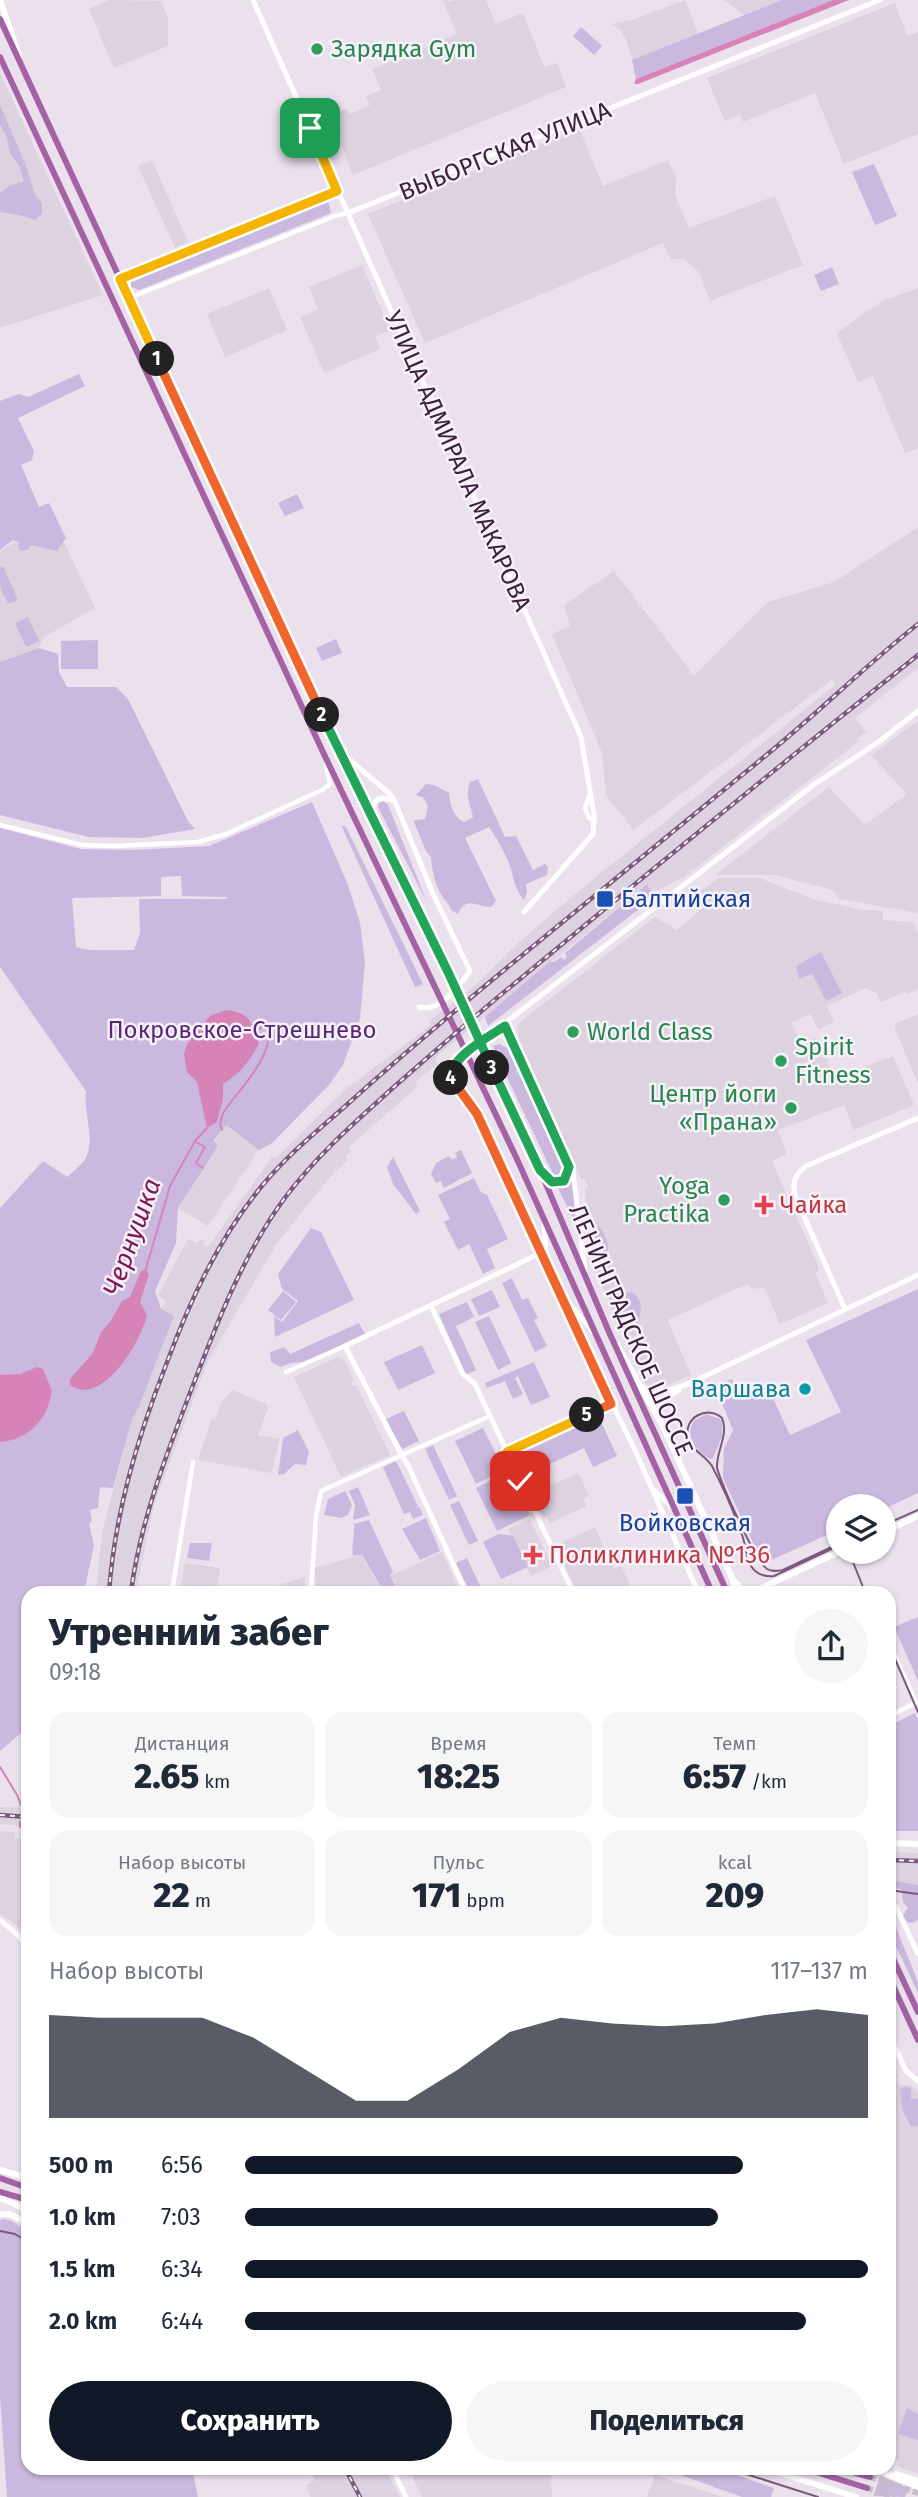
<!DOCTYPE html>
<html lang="ru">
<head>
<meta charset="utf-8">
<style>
  :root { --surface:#fff; --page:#f6f6f7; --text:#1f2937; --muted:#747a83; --accent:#111827 }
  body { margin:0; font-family:"Fira Sans",sans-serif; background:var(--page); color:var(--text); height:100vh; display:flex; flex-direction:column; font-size:26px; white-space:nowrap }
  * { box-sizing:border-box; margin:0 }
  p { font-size:23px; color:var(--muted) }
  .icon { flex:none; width:38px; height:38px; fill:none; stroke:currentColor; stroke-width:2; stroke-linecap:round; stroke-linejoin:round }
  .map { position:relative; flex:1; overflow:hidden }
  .drawer { position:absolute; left:21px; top:1586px; width:875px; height:889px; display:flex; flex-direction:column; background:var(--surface); border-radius:21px; box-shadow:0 2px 5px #0004 }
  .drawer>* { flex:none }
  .buttons { position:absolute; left:826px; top:1494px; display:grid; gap:14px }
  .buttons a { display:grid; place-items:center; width:70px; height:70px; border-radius:50%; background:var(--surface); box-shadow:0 2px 5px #0004; font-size:35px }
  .pin { position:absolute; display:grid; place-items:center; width:60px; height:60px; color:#fff; margin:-30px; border-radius:14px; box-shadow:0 4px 10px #0006 }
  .km { position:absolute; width:35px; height:35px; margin:-18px; border-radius:50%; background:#222; color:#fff; font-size:19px; line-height:35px; text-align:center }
  .round { display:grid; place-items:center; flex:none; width:74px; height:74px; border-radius:37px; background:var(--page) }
  .head { display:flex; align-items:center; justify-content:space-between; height:119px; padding:0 28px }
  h1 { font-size:38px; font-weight:800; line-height:52px }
  .figures { display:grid; grid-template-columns:repeat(3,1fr); gap:10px; height:119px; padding:7px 28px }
  .figures div { display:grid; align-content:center; border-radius:18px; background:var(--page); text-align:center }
  .figures b { font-size:35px; font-weight:800 }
  .figures small { font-size:19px; font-weight:400 }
  .figures p { font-size:19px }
  .chart { height:196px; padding:14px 28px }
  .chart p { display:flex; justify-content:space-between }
  .chart svg { width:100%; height:126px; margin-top:7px; fill:var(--accent); opacity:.7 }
  .action { display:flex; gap:14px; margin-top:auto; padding:14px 28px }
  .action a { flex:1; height:80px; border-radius:42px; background:var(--accent); color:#fff; font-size:28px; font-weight:800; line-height:80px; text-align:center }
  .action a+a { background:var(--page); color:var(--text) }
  ul { padding:0 28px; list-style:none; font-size:23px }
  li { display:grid; grid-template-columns:112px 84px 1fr; align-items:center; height:52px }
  li i { height:18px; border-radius:9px; background:var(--accent) }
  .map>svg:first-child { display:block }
  .built { fill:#ddd2e0 }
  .green { fill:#cbb8df; fill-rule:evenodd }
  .water { fill:#d684b7 }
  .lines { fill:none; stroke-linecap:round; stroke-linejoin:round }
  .stream { stroke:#d684b7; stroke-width:2 }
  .primary-tunnel { stroke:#c7baca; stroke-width:6; stroke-dasharray:6 3; stroke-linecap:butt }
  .minor { stroke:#fff; stroke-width:4.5 }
  .tertiary { stroke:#fff; stroke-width:5 }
  .secondary { stroke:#fff; stroke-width:6 }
  .primary { stroke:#a462a5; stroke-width:6 }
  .tram { stroke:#795a7a; stroke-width:2 }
  .rail-casing { stroke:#795a7a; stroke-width:4.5 }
  .rail { stroke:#f7f1f9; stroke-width:2; stroke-dasharray:5; stroke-linecap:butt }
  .split-1-casing { stroke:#fff; stroke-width:14 }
  .split-2-casing { stroke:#fff; stroke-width:14 }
  .split-3-casing { stroke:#fff; stroke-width:14 }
  .split-4-casing { stroke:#fff; stroke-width:14 }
  .split-5-casing { stroke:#fff; stroke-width:14 }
  .split-6-casing { stroke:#fff; stroke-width:14 }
  .split-1 { stroke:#f5b400; stroke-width:9 }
  .split-2 { stroke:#f0652b; stroke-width:9 }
  .split-3 { stroke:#22a559; stroke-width:9 }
  .split-4 { stroke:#22a559; stroke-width:9 }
  .split-5 { stroke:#f0652b; stroke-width:9 }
  .split-6 { stroke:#f5b400; stroke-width:9 }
  .leisure-dot { fill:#2e9e5b; stroke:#f7f1f9; stroke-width:2.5 }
  .transit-dot { fill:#1a4fb4; stroke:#f7f1f9; stroke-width:2.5 }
  .health-dot { fill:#e0444e; stroke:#f7f1f9; stroke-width:2.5 }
  .culture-dot { fill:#0f9aa8; stroke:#f7f1f9; stroke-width:2.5 }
  .labels { text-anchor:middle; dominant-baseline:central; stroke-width:5; stroke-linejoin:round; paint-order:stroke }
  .leisure-label { font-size:24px; fill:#27864d; stroke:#f7f1f9; text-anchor:start }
  .street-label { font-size:24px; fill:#3d203e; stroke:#f7f1f9 }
  .transit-label { font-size:24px; fill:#164399; stroke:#f7f1f9; text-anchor:start }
  .park-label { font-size:24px; fill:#592778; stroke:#f7f1f9 }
  .health-label { font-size:24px; fill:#be3a42; stroke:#f7f1f9; text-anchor:start }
  .culture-label { font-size:24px; fill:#0d838f; stroke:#f7f1f9; text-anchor:end }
  .water-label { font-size:26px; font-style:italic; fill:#7f1555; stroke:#f7f1f9 }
</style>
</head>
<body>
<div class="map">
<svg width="918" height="2497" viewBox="0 0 918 2497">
  <rect width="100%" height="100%" fill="#eae1ed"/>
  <path class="built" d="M109,0L161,1L168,19V46L114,68L89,9Z
    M443,0H448L449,2L456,0H486L496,24L523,13L544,67L557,63L566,87L353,175L330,116L346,109L349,114L370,105L366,96L381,90L372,69L457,34Z
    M685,0L698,34L632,60L626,38L621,31L611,24L632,20Z
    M724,0H782L744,15Z
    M895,3L907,36L918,32V134L844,164L815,93L743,122L739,115L725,121L707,78Z
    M0,73L103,295L0,328Z
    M579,128L603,186L668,160L676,177L675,195L689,228L775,196L803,265L710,301L700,273L684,259H671L663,243L425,343L368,214Z
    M152,160L188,242L175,248L138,166Z
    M362,265L390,330L375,337L380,349L324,373L300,317L318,309L309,287Z
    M269,288L287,330L225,357L207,314Z
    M918,288V448L905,453L873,376L858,382L837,333L882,301Z
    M918,527V668L855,718L866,732L857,739L858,742L684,877L652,893L646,884L436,1057L437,1064L415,1082L418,1086L349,1147L351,1151L345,1157L348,1160L329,1178L277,1243L208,1361L154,1504L136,1592H96L102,1533L132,1419L138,1409L174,1316L161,1309L166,1301L158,1296L188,1239L198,1243L200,1239L204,1241L203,1245L208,1247L272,1157L276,1158L348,1087L423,1031L431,1024L429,1021L472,988L518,943L580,890L835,685L833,679L633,830L606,795L602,753L552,634L570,626L564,605L614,571L694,676L768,602L834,582Z
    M36,529L65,544L95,608L44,637L39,648L0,662V551Z
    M918,721V913L839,899L832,890L775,875H715L829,787L865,825L907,794L871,755Z
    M719,878H759L816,900L863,910L883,911V920L913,922L918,934V989L907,994L905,992L881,1002L876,993L866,988L827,1006L834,1022L818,1029L810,1014L791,1023L800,1040L816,1038L821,1050H823L835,1078L893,1056L914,1105L854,1130L844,1105L778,1130L787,1154L772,1161L820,1270L815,1273L828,1303L780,1324L764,1287L752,1289L747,1284L670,1319L668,1321L691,1375L662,1388L654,1389L645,1383L590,1259L585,1188L588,1186L584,1178L581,1179L519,1040L517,1026L520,1022L655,917L677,930L704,907L695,895Z
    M918,1014V1083L895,1029V1024Z
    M226,1125L259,1150L208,1226L178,1208L217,1147L213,1142Z
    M338,1357L345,1361L354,1380L351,1382L353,1386L356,1385L390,1455L341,1477L294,1377Z
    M232,1390L267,1404L268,1409L258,1435L280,1439L271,1473L198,1460L212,1419L215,1420L221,1403Z
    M578,1473L589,1496L583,1499L587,1506L550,1523L547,1517L544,1518L533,1494Z
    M530,1519L552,1566L531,1576L508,1529Z
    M595,1527L614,1569L621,1566L632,1589L624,1592H577L561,1558L565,1556L559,1544Z
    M442,1552L460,1592H399L391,1576Z
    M361,1555L383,1592H316L314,1568Z
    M185,1563L220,1568L217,1590L230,1592H180Z
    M305,1577V1592H261L301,1578Z
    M0,1807L28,1808V1826L0,1824Z
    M0,1831L15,1832V1838L28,1840V1935L0,1913Z
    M889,1852L918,1853V1888H889Z
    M889,2058L898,2076L895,2078L899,2085L910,2086L916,2089L918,2094V2473L898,2467L899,2461L889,2457V2415L893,2402L889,2400Z
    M309,2468H385L400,2497H311L306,2485L314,2480Z
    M414,2468H551L552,2497H422L409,2470Z
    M655,2475L683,2484L722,2497H647Z"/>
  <path class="green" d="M782,0H833L636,79L632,60Z
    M581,27L602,46L594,55L573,36Z
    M0,105L25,163L35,194L42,203V214L34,220L24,216L0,212V193L9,186L24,181L19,166L10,153L7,138L0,125Z
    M874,164L897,216L875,225L852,172Z
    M328,200L331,213L139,290L131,287V281L134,279Z
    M832,267L839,284L821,291L814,275Z
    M79,374L85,386L18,418L34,451L32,460L21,465L39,507L49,503L66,538L57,551L31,545L28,550L21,551L18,548L19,542L13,540L0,550V401L19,394L28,397Z
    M297,494L304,508L285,516L278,503Z
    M3,566L18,600L8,604L0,587V567Z
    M28,617L39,641L26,647L15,623Z
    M336,639L342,653L322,661L316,648Z
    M98,640V669H61V641Z
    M39,648L58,654L59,672L67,687H116L128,699L188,821L195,829L142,838L89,837L0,815V662Z
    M478,779L505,837L516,836L533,870L545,864L548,867L547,875L526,884L527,892L524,900C514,890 514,876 509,863C504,851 496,837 489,827L465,838L496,901L491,907C476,907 466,895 458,914L451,910C449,903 446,902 442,896C435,885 432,870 431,857L426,851L414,822L415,820L425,819L428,806L424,798L416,795L426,784L434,785L449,793C450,804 453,817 464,822L473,817C470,803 465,796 470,782Z
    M383,801L388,805L427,902L379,809L378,804Z
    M312,802L348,885L360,923L365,962L360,1019L343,1065L329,1085L272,1143L259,1150L226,1125L213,1141L218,1146L178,1208L176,1243L155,1291L161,1309L174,1316L138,1409L132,1419L113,1488L100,1487L98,1508L90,1510L92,1521L89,1524L94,1545L84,1592H28V1727L0,1751V1208L43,1161L67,1177C72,1172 79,1167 84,1161C97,1141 83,1113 86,1091L0,967V828L81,849L134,850L209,846ZM181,876L182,896L227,897V899H139L140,933L134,950H90L76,947L72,898L161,896V877Z
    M341,825L346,827L423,984L415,987Z
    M647,884L652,893L643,901L644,905L488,1026L485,1017L549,962H554L561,957L564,960L567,957L565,953Z
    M821,952L842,993L826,1001L812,973L799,979L796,966Z
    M499,1044L507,1048L563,1169V1176L559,1179L554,1176L496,1054L493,1046Z
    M461,1150L472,1173L444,1188L441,1181L436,1183L431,1174L436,1163L449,1156L452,1160L457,1157L455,1153Z
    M393,1157L420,1211L416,1214L393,1184L387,1167Z
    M474,1178L481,1192L487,1195L508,1239L487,1249L495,1268L483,1274L469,1244L458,1250L444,1222L450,1219L438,1195Z
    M572,1181L577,1224L576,1225L558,1188L565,1187Z
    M599,1226C605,1235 612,1248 605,1258L601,1259L595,1255L593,1242Z
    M311,1228L321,1232L354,1300L275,1337L274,1316L282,1322L298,1301L282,1289L278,1274Z
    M512,1278L522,1300L528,1298L538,1318L534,1320L547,1346L535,1352L502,1283Z
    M918,1289V1493L884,1509V1507H838V1530L767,1562L755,1547L723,1478L724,1449L733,1430L715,1386L732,1379L741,1397L767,1385L790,1435L841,1412L806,1340Z
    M492,1290L500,1307L479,1316L471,1299Z
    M283,1291L296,1302L281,1320L268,1310Z
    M631,1292C645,1299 641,1315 636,1328L624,1315L620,1303L624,1293Z
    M467,1302L474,1317L456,1326L476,1370L466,1375L439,1314Z
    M489,1316L511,1363L498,1370L475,1322Z
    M359,1323L365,1334L305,1362L291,1363L280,1367L271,1362L270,1352L284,1347L290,1354Z
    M422,1345L435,1373L398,1390L384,1362Z
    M534,1362L550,1397L531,1405L518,1376L515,1378L523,1394L513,1399L505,1381L487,1388L485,1383Z
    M404,1411L419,1441L402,1449L386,1419Z
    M597,1413L617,1456L593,1467L584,1448L522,1477L511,1452Z
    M706,1414L720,1419L722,1423V1436L713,1458L710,1459C696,1450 684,1437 694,1421Z
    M483,1428L504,1470L476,1484L455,1441Z
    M298,1430L309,1452L306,1465L295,1464L284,1474L278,1475L283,1438Z
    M433,1445L457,1496L449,1500L425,1449Z
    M396,1461L418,1506L415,1509L419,1507L423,1515L413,1519L410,1512L404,1514L383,1467Z
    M508,1472L530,1515L497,1531L476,1488Z
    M358,1487L370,1515L353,1520L355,1505L349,1491Z
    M345,1491L352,1505L348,1515L341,1518L324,1515L328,1499Z
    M459,1501L478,1541L469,1545L450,1505Z
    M426,1518L440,1551L420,1560L402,1529Z
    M369,1520L393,1572L390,1575L398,1592H384L362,1555L353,1556C351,1545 355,1536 354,1524Z
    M498,1534L513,1536L528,1567L501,1579L483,1542Z
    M190,1543H212L209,1561L187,1558Z
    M467,1558L483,1592H470L456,1563Z
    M918,1617V1681L894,1627Z
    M915,1713L918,1720V1831H889V1726Z
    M889,1880L918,1885V1920L912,1923L907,1922L903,1915L908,1908L903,1902L901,1889L889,1888Z
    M889,1910L918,1982V1993L889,1931Z
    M906,2087L911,2088V2098L918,2099V2126L911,2127L902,2109L900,2088Z
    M4,2219L12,2221L28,2232V2468H192L198,2497H7L0,2396V2220Z
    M907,2408L918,2414V2440L898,2434Z
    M661,2468H716L774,2488L771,2497H742Z
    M881,2476L908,2488L905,2497L873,2496Z"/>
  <path class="water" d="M833,0H849L638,84H634L636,79Z
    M226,1010C249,1012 252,1022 259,1043C250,1061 240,1074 223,1084V1099L217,1122L207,1128L197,1082L187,1072L184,1054L187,1044L210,1016Z
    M146,1270L149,1274L140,1302L147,1315C141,1342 102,1408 70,1385V1379L93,1353L101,1332L110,1322L122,1301L130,1297L141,1271Z
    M37,1367L43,1369L52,1391C47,1420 30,1439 0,1442V1375L20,1374Z"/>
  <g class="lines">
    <path class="stream" d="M222,1130L220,1124L223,1113C238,1090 274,1057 268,1029L263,1027L253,1031
      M196,1142L205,1147L196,1163L203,1168
      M145,1272L170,1186L195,1141L207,1128
      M0,1767L17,1795L21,1805
      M20,1827V1822"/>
    <path class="primary-tunnel" d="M870,2477L918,2493
      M867,2488L895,2497"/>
    <path class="minor" d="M120,279L337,191
      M129,298L335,216L348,213
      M590,793L585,808L589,818L595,821
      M0,825L82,845L114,846L198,842L226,834L322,790L330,784L326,764
      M562,1294L592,1331
      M286,1372L345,1346
      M507,1452L611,1404
      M172,1592L193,1462
      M311,1592L316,1517L321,1491L490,1416
      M889,1642L916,1703
      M889,1716L916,1703
      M0,1920L19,1936L28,1950"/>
    <path class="tertiary" d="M253,0L581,737L594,815L593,834L524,912
      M348,213L880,0
      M343,754L390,794L395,802L434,896L470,971C459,986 440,1013 419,1007
      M374,819C370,803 377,793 393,801
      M504,1026L573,1172L585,1271
      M542,1173L552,1182L558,1184L566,1179L569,1167
      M544,1224L547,1260
      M431,1306L463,1374L475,1384L573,1592
      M845,1309L796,1198C791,1185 795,1174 806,1166L918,1118
      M641,1386C656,1397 672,1389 688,1384L918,1275
      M660,1419V1405L666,1398L679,1390
      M653,1489L673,1508
      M466,1592L408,1465L400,1452L345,1346L541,1253
      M698,1592L633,1446L602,1383L477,1114C466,1097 441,1080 457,1060L812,786L877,743L918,711
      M889,1901L896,1907L918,1954
      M889,2034L906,2071L918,2081
      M392,2468L406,2497"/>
    <path class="secondary" d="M0,0L19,55
      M617,1345L663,1426L732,1578L736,1592
      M884,1532L918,1516
      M733,1580L744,1592
      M753,1592L839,1552
      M889,1843L918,1844
      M0,2170L28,2178
      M0,2198L28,2210
      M0,2214H10L28,2224
      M764,2468L856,2497
      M873,2468L918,2487
      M896,2474L918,2481"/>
    <path class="primary" d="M0,19L264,591L375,826L449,974L540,1170L609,1332L727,1592
      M0,57L322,750L516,1157L712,1592
      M889,1950L918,2012
      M889,1977L918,2040
      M0,2178L28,2188
      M0,2192L28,2200
      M803,2468L867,2488
      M839,2468L870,2477"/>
    <path class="tram" d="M884,1525L918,1510
      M838,1544L783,1570C777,1571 772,1572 767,1569C755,1561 722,1485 717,1468C716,1451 729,1435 722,1418C708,1405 683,1417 688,1438C690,1449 706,1456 712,1466C723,1487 734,1512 742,1535C746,1545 745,1556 751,1566C756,1574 764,1577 774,1576L838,1546
      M849,1552L865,1592
      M889,1645L918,1712
      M889,1890L918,1894
      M0,2231L15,2234L28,2242
      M727,2468L818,2497"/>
    <g class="rail-casing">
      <path id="rail" d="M109,1592C115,1513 137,1439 166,1365C189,1303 216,1244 257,1192C284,1157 319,1130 351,1101C410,1048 470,998 531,948C608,884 687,821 764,757C817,714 865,666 918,624
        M131,1592C140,1523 165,1458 190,1393C216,1326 241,1258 284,1199C316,1156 355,1122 395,1086C436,1050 477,1014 520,979C651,870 784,762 918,655
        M0,1815L28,1817
        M889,1860L918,1861
        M345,2468L360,2497"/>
    </g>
    <use href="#rail" class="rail"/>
  </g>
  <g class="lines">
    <g class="split-1-casing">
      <path id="split-1" d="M157,359L120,279L337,191L310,128"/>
    </g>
    <g class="split-2-casing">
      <path id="split-2" d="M157,359L322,715"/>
    </g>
    <g class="split-3-casing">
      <path id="split-3" d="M322,715L449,974L492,1068"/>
    </g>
    <g class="split-4-casing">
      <path id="split-4" d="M451,1078C450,1057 488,1037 505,1026L569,1167L564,1181L552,1182L540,1170L492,1068"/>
    </g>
    <g class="split-5-casing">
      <path id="split-5" d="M451,1078L477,1114L611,1404L587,1415"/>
    </g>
    <g class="split-6-casing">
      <path id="split-6" d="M520,1481L507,1452L587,1415"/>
    </g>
    <use href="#split-1" class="split-1"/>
    <use href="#split-2" class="split-2"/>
    <use href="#split-3" class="split-3"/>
    <use href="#split-4" class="split-4"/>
    <use href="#split-5" class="split-5"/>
    <use href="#split-6" class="split-6"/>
  </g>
  <g class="leisure-dot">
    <circle cx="317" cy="49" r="7"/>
    <circle cx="573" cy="1032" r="7"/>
    <circle cx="781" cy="1061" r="7"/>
    <circle cx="791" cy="1108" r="7"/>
    <circle cx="724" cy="1200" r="7"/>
  </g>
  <g class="transit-dot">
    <rect x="596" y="890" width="18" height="18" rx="3.5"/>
    <rect x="676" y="1487" width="18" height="18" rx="3.5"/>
  </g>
  <g class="health-dot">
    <path d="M760.5 1194.5h7v7h7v7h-7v7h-7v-7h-7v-7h7z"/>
    <path d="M529.5 1544.5h7v7h7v7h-7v7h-7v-7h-7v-7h7z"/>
  </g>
  <circle class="culture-dot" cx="805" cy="1389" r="7"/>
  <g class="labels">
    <g class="leisure-label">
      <text x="331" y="49">Зарядка Gym</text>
      <text x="587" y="1032">World Class</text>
      <text x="795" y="1047">Spirit<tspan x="795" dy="28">Fitness</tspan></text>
      <text x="777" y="1094" text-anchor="end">Центр йоги<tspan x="777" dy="28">«Прана»</tspan></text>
      <text x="710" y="1186" text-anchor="end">Yoga<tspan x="710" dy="28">Practika</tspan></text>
    </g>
    <g class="street-label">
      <text transform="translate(505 151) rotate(-22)">ВЫБОРГСКАЯ УЛИЦА</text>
      <text transform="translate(458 461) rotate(66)">УЛИЦА АДМИРАЛА МАКАРОВА</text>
      <text transform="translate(631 1330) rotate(66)">ЛЕНИНГРАДСКОЕ ШОССЕ</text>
    </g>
    <g class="transit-label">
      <text x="621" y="899">Балтийская</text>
      <text x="685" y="1523" text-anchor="middle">Войковская</text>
    </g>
    <g class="park-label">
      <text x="242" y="1030">Покровское-Стрешнево</text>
    </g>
    <g class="health-label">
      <text x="780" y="1205">Чайка</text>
      <text x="549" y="1555">Поликлиника №136</text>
    </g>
    <g class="culture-label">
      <text x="791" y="1389">Варшава</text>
    </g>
    <g class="water-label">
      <text transform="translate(132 1237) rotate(-70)">Чернушка</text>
    </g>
  </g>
</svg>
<div class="buttons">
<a><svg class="icon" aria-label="layers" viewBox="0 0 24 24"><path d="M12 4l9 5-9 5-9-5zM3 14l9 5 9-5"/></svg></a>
</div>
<div class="pin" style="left:310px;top:128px;background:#1e9e55"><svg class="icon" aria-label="arrive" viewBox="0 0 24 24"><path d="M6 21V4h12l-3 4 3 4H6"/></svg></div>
<div class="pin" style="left:520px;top:1481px;background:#d93025"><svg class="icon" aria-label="check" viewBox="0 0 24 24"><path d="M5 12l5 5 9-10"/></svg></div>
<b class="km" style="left:157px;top:359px">1</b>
<b class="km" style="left:322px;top:715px">2</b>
<b class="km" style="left:492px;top:1068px">3</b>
<b class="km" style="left:451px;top:1078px">4</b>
<b class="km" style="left:587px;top:1415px">5</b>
<section class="drawer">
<div class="head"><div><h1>Утренний забег</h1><p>09:18</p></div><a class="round"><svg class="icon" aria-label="share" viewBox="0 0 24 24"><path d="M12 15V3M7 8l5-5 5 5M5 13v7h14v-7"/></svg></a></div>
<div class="figures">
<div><p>Дистанция</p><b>2.65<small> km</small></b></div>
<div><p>Время</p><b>18:25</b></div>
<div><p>Темп</p><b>6:57<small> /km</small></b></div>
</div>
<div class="figures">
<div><p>Набор высоты</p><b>22<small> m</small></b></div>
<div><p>Пульс</p><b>171<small> bpm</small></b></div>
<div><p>kcal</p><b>209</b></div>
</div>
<div class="chart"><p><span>Набор высоты</span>117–137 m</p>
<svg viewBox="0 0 160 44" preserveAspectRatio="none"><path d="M0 44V8L10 9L20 9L30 9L40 16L50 27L60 38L70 38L80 27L90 14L100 9L110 11L120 12L130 11L140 8L150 6L160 8V44z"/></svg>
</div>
<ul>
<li><b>500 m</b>6:56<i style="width:80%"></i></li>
<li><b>1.0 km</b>7:03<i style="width:76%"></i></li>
<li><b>1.5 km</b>6:34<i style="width:100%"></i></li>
<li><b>2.0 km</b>6:44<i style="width:90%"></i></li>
</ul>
<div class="action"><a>Сохранить</a><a>Поделиться</a></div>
</section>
</div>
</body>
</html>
